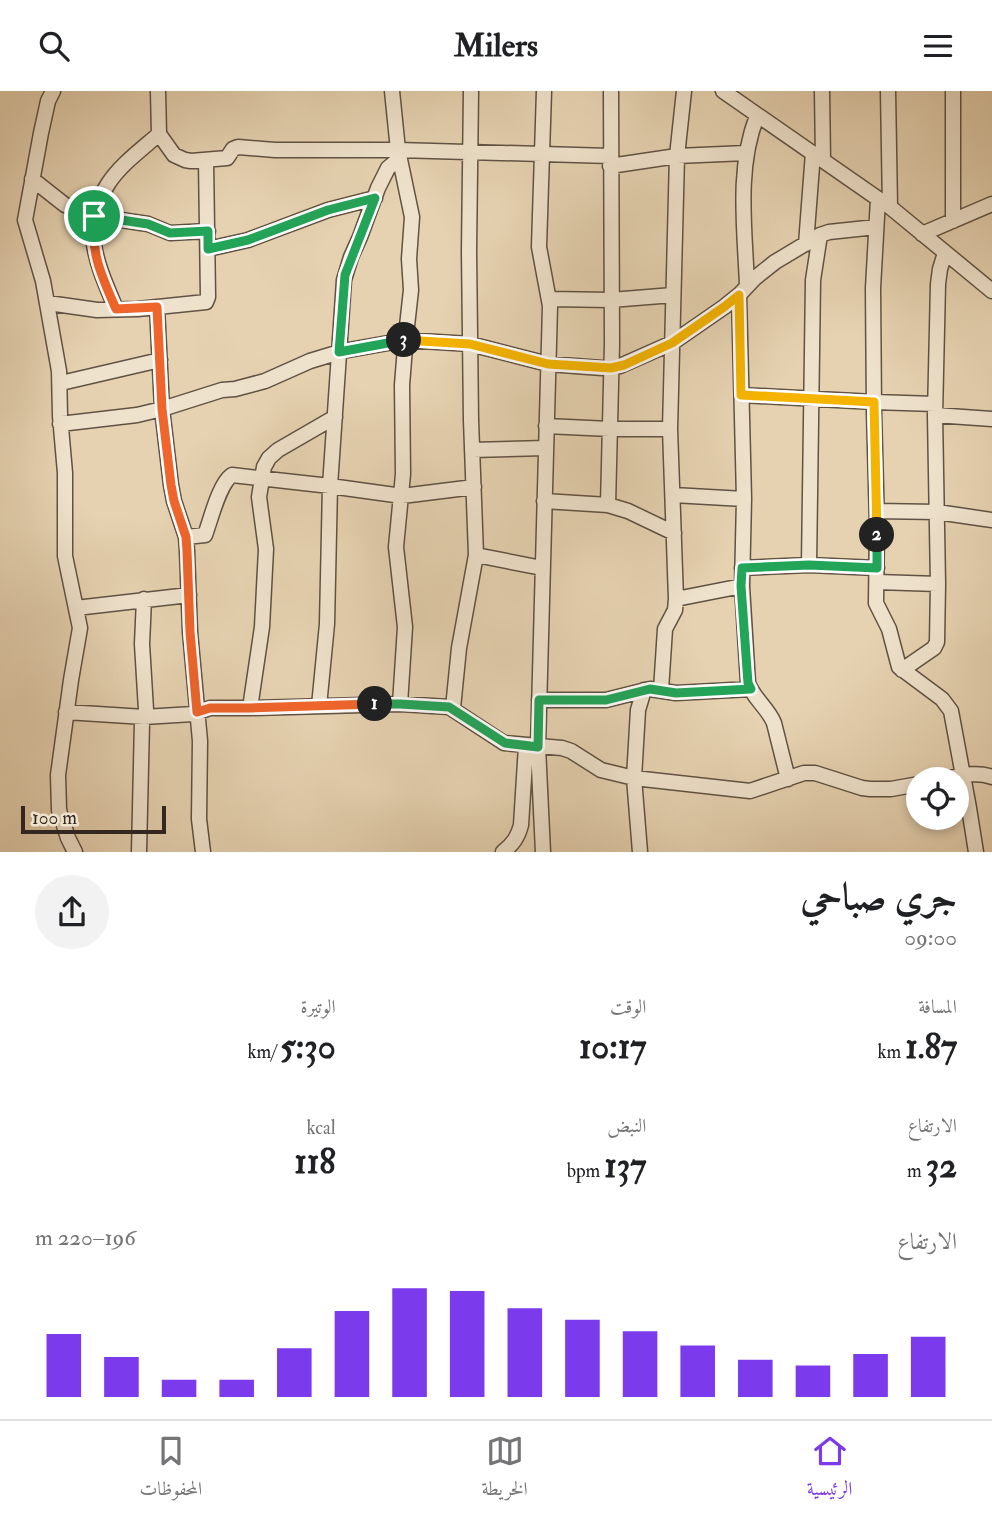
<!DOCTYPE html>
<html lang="ar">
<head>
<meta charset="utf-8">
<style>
  :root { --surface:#fff; --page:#f2f2f2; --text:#202124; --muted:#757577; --line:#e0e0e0; --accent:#7c3aed }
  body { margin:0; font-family:"IM FELL Double Pica",Amiri,serif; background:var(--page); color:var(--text); direction:rtl; height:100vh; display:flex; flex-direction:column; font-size:26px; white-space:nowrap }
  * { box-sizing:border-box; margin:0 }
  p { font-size:23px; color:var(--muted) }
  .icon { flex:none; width:38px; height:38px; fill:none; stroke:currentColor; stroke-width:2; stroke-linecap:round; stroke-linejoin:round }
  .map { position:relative; height:761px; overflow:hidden; direction:ltr }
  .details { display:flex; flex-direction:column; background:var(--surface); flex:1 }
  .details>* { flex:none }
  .buttons { position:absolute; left:906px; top:676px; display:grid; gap:14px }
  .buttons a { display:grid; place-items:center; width:63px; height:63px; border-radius:50%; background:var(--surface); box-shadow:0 4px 10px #0003; font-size:35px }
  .scale { position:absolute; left:21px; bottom:18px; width:145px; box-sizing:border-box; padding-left:7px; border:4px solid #332720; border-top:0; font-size:19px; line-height:24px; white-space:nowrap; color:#332720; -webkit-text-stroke:5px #efe2cc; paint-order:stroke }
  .pin { position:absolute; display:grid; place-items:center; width:60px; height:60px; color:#fff; margin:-30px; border:4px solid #fff; border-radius:50%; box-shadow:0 2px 7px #0007 }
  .km { position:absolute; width:35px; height:35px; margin:-18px; border-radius:50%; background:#222; color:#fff; font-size:19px; line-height:35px; text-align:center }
  .round { display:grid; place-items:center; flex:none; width:74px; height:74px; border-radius:37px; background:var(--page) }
  .head { display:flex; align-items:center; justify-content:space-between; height:119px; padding:0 35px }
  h1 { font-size:38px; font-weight:700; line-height:52px }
  .figures { display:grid; grid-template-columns:repeat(3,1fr); gap:10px; height:119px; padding:7px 35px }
  .figures div { display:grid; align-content:center }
  .figures b { font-size:35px; font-weight:700 }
  .figures small { font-size:19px; font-weight:400 }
  .figures p { font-size:19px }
  .chart { height:196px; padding:14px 35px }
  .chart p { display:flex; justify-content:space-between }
  .chart svg { width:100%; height:126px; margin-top:7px; stroke:var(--accent); stroke-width:6 }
  header { display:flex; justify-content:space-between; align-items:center; height:91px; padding:0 35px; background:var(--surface); font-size:32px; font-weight:700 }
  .dock { display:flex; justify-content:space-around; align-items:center; height:98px; border-top:2px solid var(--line); background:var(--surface); font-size:19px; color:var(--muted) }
  .dock a { display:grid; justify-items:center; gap:4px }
  .dock .on { color:var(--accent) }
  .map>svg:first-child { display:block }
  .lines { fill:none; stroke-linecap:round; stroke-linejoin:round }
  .minor-casing { stroke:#605244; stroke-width:17 }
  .minor { stroke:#efe2cc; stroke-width:14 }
  .split-1-casing { stroke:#fff; stroke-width:14 }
  .split-2-casing { stroke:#fff; stroke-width:14 }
  .split-3-casing { stroke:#fff; stroke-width:14 }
  .split-4-casing { stroke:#fff; stroke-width:14 }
  .split-1 { stroke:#f0652b; stroke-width:9 }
  .split-2 { stroke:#22a559; stroke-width:9 }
  .split-3 { stroke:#f5b400; stroke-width:9 }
  .split-4 { stroke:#22a559; stroke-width:9 }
</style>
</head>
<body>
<header><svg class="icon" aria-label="menu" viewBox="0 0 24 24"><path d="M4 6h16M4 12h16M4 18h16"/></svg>Milers<svg class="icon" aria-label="search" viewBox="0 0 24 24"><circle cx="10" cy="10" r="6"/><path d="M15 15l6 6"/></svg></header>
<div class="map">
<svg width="992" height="761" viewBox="0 0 992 761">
  <rect width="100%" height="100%" fill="#e6d2b1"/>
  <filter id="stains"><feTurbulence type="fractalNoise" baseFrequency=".00286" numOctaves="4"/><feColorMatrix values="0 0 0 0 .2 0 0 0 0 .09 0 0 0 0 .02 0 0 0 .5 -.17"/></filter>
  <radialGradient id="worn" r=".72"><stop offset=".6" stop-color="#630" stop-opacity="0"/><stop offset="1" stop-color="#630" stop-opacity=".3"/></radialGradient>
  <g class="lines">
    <g class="minor-casing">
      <path id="minor" d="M53,0L48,10L41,42L25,129L43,190L59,280L60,325L65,382V465L80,537L71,589L58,684L59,719L68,747L75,761
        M158,0L159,43L174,64L185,69L191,70L227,67L233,58L238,56L275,59H398L610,65
        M392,0L398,59L412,126L409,168L411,199L406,244L402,294L403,383L396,456L405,536L400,613
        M723,0L890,116L992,200
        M822,0L823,69
        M888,0L890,116
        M953,0V130
        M610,75L677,65L746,62
        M32,88L65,114L94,125L148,133L170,142L208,140
        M878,108L873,197L874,321L877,433L876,512L889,538L899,576L942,608L951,620L969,717L976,761
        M922,143L992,113
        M806,153L813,62
        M208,158L248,149L328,119L375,107
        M747,195C745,139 736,78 757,25
        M739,204L744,408L742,495L748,592C753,607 768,617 774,632L788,688
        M549,208L611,209L673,204
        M48,212L97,219L138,218L206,211L208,206L206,69
        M157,216L162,318L171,394L174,410L186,446L187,460L190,541L200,650L199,728L203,761
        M116,218C98,175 79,137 108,93C120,74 142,58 159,43
        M61,292L160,269
        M742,304L874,311L935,313
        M935,324L992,328
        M60,333L137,324L162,318L222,299L235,298L265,290L310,270L343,260L405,249L470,253L548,273L602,277L620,275L672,252L724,216L739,204L755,187L775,171L820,144L829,141L876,136
        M546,335L610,338H670
        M472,359L545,357
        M673,404L744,408
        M544,410L608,414L628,420L674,442
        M608,414L612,253L611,0
        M877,420L937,421L992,429
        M186,446L205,444C211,428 219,393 232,384L330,395L402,405L474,396
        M476,464L542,477
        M809,474L813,189L820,144
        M742,477L809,474L877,477
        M877,491L938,493
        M676,508L742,495
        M76,517L189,504
        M902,579L934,557L937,551L938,493L935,324L938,193L940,178L945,162
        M661,599L665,538L675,519L676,508L670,338L677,65L684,0
        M539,609H606L650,598L676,602L751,598
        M319,615L327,533L330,395L344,189L351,166L360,146L378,97L388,77L399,68
        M250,617L262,536L266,458L259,406L264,376L269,367L278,359L335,326
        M453,617L459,557L476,464L471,329L469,160L471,0
        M66,621L144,626L193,623L210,617H250L400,613L449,616L504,652L562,657L571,660L601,679L634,687L750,700L804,682H815L862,697L870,698H891L919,693
        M945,688C961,685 976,680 992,686
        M139,761L142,631L146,619L142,553L144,508
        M503,761C513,753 518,746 521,734L526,655
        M543,761L538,656L550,215L539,156L544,0
        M640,761L634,687L638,619L644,599"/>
    </g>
    <use href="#minor" class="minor"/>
  </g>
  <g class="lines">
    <g class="split-1-casing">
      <path id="split-1" d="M94,125C90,161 102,186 116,218L157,216L162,318L171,394L174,410L186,446L187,460L190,541L197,621L210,617H250L375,613"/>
    </g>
    <g class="split-2-casing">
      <path id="split-2" d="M375,613H400L449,616L505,652L538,656L539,609H606L650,598L676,602L751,598L748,592L741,495L742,477L809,474L877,477V444"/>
    </g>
    <g class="split-3-casing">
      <path id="split-3" d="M404,249L470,253L548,273L611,277L624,274L672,252L724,216L739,204L741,304L874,311L877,444"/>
    </g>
    <g class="split-4-casing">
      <path id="split-4" d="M94,125L148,133L170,142L208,140V158L248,149L328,119L375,107L345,184L339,261L404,249"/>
    </g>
    <use href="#split-1" class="split-1"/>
    <use href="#split-2" class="split-2"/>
    <use href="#split-3" class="split-3"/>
    <use href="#split-4" class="split-4"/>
  </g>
  <rect width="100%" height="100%" filter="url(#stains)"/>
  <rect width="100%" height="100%" fill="url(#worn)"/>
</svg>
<div class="buttons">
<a><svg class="icon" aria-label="locate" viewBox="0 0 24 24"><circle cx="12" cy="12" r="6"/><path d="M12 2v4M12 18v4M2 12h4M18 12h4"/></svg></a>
</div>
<div class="scale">100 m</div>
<div class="pin" style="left:94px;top:125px;background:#1e9e55"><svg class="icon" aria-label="arrive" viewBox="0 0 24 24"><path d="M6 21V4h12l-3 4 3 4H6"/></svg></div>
<b class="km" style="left:375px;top:613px">1</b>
<b class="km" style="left:877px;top:444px">2</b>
<b class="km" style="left:404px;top:249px">3</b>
</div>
<section class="details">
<div class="head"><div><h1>جري صباحي</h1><p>09:00</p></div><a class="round"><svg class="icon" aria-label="share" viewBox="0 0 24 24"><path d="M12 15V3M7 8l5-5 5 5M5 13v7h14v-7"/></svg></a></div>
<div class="figures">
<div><p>المسافة</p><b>1.87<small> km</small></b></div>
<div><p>الوقت</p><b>10:17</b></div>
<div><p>الوتيرة</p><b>5:30<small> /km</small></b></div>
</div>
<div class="figures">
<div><p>الارتفاع</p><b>32<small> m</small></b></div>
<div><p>النبض</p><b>137<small> bpm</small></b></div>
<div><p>kcal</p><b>118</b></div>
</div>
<div class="chart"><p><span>الارتفاع</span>196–220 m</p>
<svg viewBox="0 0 160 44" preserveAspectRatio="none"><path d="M5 44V22M15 44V30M25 44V38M35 44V38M45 44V27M55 44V14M65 44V6M75 44V7M85 44V13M95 44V17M105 44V21M115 44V26M125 44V31M135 44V33M145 44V29M155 44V23"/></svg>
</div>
</section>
<nav class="dock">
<a class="on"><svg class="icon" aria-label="home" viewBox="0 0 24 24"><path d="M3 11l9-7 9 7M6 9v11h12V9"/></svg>الرئيسية</a>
<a><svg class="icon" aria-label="map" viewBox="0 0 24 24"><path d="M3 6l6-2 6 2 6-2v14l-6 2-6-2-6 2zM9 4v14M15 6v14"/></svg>الخريطة</a>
<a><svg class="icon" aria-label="saved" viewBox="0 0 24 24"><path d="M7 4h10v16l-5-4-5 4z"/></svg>المحفوظات</a>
</nav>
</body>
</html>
